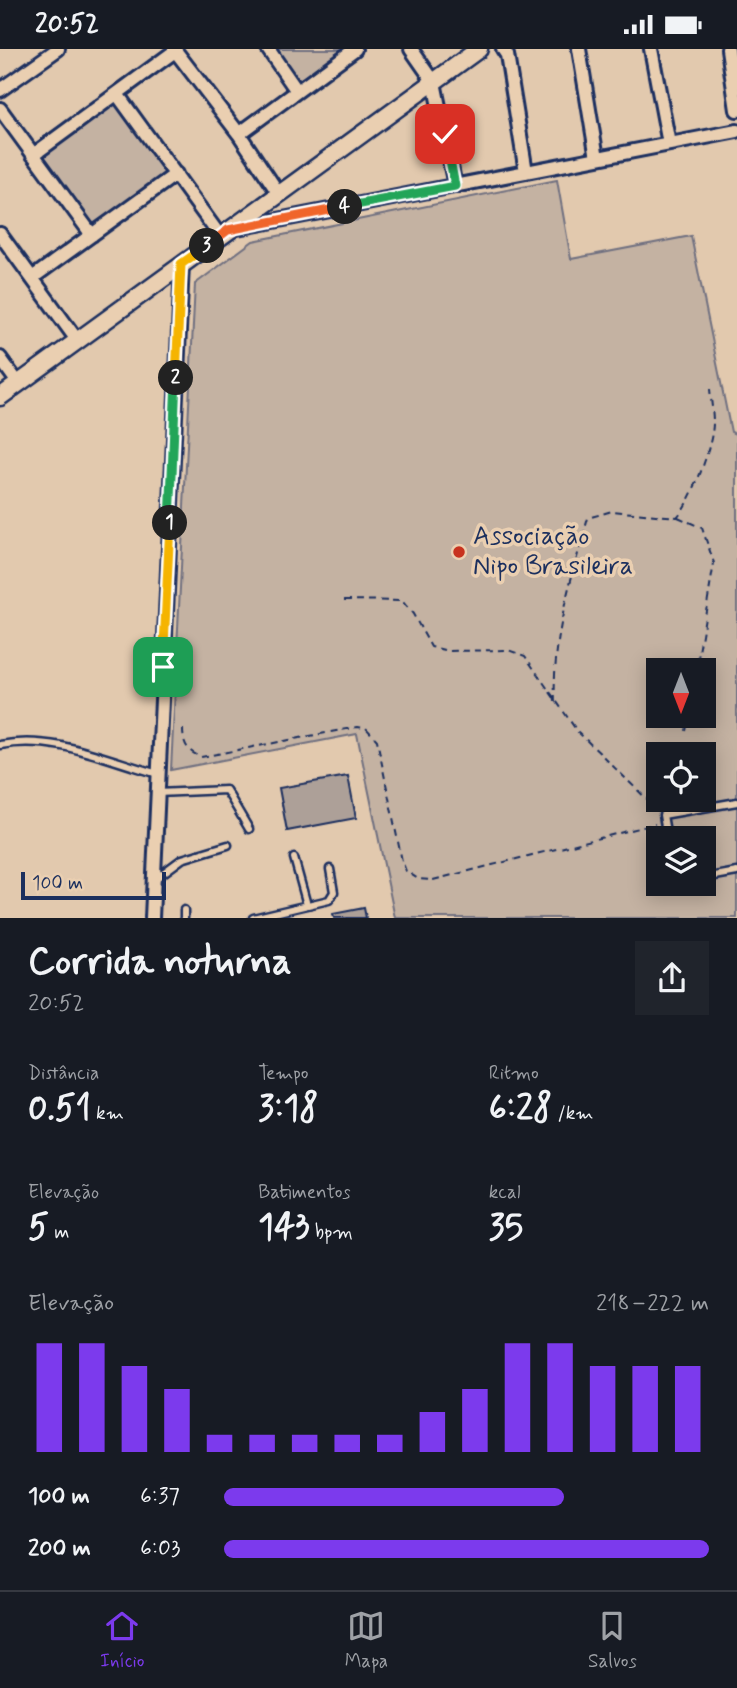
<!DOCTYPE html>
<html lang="pt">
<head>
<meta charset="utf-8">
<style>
  :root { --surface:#171b24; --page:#20242c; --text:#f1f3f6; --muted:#9ea1a6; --line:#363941; --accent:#7c3aed }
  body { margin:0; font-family:Mynerve,sans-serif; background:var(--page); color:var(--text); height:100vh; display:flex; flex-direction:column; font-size:26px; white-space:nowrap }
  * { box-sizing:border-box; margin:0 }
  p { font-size:23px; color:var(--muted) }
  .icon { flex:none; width:38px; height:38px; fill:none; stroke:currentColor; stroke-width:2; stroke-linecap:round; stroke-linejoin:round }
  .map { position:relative; height:869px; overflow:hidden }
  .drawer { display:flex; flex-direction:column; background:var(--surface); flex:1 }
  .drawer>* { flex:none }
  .needle { width:46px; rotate:180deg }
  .buttons { position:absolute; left:646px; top:609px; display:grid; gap:14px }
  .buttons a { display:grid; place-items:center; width:70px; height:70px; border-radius:0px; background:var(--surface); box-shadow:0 4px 18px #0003; font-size:35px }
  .scale { position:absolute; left:21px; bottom:18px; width:145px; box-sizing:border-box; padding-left:7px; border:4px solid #1b2f5e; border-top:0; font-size:19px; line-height:24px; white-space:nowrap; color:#1b2f5e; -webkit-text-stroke:5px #eacfb1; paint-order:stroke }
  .pin { position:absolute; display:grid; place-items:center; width:60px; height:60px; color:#fff; margin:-30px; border-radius:14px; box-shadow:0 4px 10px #0006 }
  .km { position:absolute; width:35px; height:35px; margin:-18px; border-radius:50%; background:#222; color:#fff; font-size:19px; line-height:35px; text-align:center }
  .round { display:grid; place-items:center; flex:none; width:74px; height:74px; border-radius:0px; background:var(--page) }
  .overview { display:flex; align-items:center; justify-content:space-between; height:119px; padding:0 28px }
  h1 { font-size:38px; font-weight:700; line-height:52px }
  .figures { display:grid; grid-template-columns:repeat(3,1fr); gap:10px; height:119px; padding:7px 28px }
  .figures div { display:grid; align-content:center }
  .figures b { font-size:35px; font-weight:700 }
  .figures small { font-size:19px; font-weight:400 }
  .figures p { font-size:19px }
  .chart { height:196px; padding:14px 28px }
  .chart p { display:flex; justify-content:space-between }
  .chart svg { width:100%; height:126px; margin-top:7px; stroke:var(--accent); stroke-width:6 }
  ul { padding:0 28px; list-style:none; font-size:23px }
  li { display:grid; grid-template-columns:112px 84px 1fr; align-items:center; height:52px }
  li i { height:18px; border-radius:9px; background:var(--accent) }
  .status { display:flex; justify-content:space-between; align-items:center; height:49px; padding:0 35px; background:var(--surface); direction:ltr }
  .status svg { height:19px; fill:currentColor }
  .menu { display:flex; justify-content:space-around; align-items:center; height:98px; border-top:2px solid var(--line); background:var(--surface); font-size:19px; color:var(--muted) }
  .menu a { display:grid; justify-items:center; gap:4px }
  .menu .selected { color:var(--accent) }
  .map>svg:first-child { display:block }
  .green { fill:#c4b2a2; stroke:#707080; stroke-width:2; fill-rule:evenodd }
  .building { fill:#ada098; stroke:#1b2f5e; stroke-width:2 }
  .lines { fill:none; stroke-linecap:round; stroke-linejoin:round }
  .lane-casing { stroke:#1b2f5e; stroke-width:11 }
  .street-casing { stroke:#1b2f5e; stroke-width:18 }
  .secondary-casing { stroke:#1b2f5e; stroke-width:21 }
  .path { stroke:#1b2f5e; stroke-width:2; stroke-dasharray:7 5; stroke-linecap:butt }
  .lane { stroke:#eacfb1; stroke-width:6 }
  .street { stroke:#eacfb1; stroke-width:12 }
  .secondary { stroke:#eacfb1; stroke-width:16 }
  .split-1-casing { stroke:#fff; stroke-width:14 }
  .split-2-casing { stroke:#fff; stroke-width:14 }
  .split-3-casing { stroke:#fff; stroke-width:14 }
  .split-4-casing { stroke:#fff; stroke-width:14 }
  .split-5-casing { stroke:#fff; stroke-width:14 }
  .split-1 { stroke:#f5b400; stroke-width:9 }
  .split-2 { stroke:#22a559; stroke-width:9 }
  .split-3 { stroke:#f5b400; stroke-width:9 }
  .split-4 { stroke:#f0652b; stroke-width:9 }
  .split-5 { stroke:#22a559; stroke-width:9 }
  .poi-dot { fill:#c8321e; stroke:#eacfb1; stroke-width:2.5 }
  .labels { text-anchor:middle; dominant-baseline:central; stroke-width:7; stroke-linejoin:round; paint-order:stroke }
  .poi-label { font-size:26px; fill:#1b2f5e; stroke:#eacfb1; text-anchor:start }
</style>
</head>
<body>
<div class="status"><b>20:52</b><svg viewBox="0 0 49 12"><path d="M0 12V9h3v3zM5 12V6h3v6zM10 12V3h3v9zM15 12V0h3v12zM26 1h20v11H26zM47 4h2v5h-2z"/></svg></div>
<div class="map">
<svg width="737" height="869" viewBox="0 0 737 869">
  <rect width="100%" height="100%" fill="#e2c9ae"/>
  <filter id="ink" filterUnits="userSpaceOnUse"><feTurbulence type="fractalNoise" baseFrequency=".0143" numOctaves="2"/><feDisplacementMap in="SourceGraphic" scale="14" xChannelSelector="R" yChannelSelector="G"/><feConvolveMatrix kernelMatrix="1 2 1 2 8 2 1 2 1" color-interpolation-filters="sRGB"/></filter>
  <g filter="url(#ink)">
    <path class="green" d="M276,0H341L343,2L300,34Z
      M115,53L167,124L93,178L42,107Z
      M557,131L571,210L691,187L731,383L737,385V869H395L357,685L171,721L195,235L253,192ZM658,621H704V667H658ZM658,705H704V751H658ZM658,789H704V835H658Z"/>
    <path class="building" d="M348,727L356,769L287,782L279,739Z
      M364,859L366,869H334L333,865Z"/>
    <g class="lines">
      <g class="lane-casing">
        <path id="lane" d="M0,696C53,685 107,711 158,725
          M157,744L226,741L249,780
          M667,789L663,766L737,753
          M294,809L307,856
          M704,829L737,823
          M155,830L182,810L228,796
          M184,861V869
          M253,869L329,851L334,843L330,820"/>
      </g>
      <g class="street-casing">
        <path id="street" d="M174,0L239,85L279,145
          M268,0L297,42
          M411,0L434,33L455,137
          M503,0L507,6L526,123
          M579,0L597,109
          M651,0L669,95
          M728,0L737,61
          M0,41L58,0
          M117,45L220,187
          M0,60L92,186
          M239,85L355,0
          M33,106L175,2
          M232,180L737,82
          M0,185L77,291
          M32,229L176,125
          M0,309L18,334
          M152,869L182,215"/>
      </g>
      <g class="secondary-casing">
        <path id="secondary" d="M0,348L479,0"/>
      </g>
      <path class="path" d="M678,468L702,479L714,514L696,621
        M344,551L402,552L413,565L431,598L449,602L508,601L525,607L577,682L658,761
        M555,653C552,588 571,531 588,469L612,462L677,468C692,452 713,396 713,374C713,363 711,351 710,340
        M183,680C183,695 187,702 201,708L357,678L366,679L377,691L402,812L406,822L418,830L433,831L655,775
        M686,682L689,667"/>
      <use href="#lane" class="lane"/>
      <use href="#street" class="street"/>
      <use href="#secondary" class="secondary"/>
    </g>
  </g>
  <g class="lines" filter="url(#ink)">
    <g class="split-1-casing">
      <path id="split-1" d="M163,618L170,474"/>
    </g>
    <g class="split-2-casing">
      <path id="split-2" d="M170,474L176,329"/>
    </g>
    <g class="split-3-casing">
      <path id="split-3" d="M176,329L181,215L207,197"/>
    </g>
    <g class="split-4-casing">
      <path id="split-4" d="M207,197L228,181L345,158"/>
    </g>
    <g class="split-5-casing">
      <path id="split-5" d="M345,158L455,137L445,85"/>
    </g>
    <use href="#split-1" class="split-1"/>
    <use href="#split-2" class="split-2"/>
    <use href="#split-3" class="split-3"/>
    <use href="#split-4" class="split-4"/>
    <use href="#split-5" class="split-5"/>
  </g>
  <circle class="poi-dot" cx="459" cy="503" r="7"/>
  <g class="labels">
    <g class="poi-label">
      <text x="473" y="488">Associação<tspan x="473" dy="30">Nipo Brasileira</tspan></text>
    </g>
  </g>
</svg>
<div class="buttons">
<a><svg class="needle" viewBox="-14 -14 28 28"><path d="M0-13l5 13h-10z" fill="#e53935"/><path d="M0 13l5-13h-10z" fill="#9ea1a6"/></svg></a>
<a><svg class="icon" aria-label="locate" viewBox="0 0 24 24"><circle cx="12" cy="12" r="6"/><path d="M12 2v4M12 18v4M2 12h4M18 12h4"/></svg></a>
<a><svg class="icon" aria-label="layers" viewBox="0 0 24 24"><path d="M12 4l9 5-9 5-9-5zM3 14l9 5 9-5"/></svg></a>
</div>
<div class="scale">100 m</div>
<div class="pin" style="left:163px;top:618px;background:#1e9e55"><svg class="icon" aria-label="arrive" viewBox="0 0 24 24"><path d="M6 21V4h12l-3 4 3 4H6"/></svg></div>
<div class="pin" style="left:445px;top:85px;background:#d93025"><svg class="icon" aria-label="check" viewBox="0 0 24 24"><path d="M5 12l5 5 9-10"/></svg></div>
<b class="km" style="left:170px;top:474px">1</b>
<b class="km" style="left:176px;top:329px">2</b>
<b class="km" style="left:207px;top:197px">3</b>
<b class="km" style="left:345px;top:158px">4</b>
</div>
<section class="drawer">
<div class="overview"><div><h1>Corrida noturna</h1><p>20:52</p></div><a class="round"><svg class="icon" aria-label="share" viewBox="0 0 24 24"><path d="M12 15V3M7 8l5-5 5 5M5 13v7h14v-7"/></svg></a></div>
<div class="figures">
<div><p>Distância</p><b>0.51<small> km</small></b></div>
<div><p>Tempo</p><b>3:18</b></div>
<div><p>Ritmo</p><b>6:28<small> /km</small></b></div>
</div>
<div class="figures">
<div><p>Elevação</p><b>5<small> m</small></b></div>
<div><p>Batimentos</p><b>143<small> bpm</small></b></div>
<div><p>kcal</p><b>35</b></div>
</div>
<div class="chart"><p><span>Elevação</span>218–222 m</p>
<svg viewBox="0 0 160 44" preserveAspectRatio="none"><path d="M5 44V6M15 44V6M25 44V14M35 44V22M45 44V38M55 44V38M65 44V38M75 44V38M85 44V38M95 44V30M105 44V22M115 44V6M125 44V6M135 44V14M145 44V14M155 44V14"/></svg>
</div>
<ul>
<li><b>100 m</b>6:37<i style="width:70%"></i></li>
<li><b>200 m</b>6:03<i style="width:100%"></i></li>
</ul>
</section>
<nav class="menu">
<a class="selected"><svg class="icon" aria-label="home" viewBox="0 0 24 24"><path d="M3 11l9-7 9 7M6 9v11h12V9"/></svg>Início</a>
<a><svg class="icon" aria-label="map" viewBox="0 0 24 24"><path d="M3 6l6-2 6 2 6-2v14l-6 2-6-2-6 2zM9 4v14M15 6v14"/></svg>Mapa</a>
<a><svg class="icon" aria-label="saved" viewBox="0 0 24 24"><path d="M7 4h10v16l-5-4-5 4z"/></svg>Salvos</a>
</nav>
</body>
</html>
